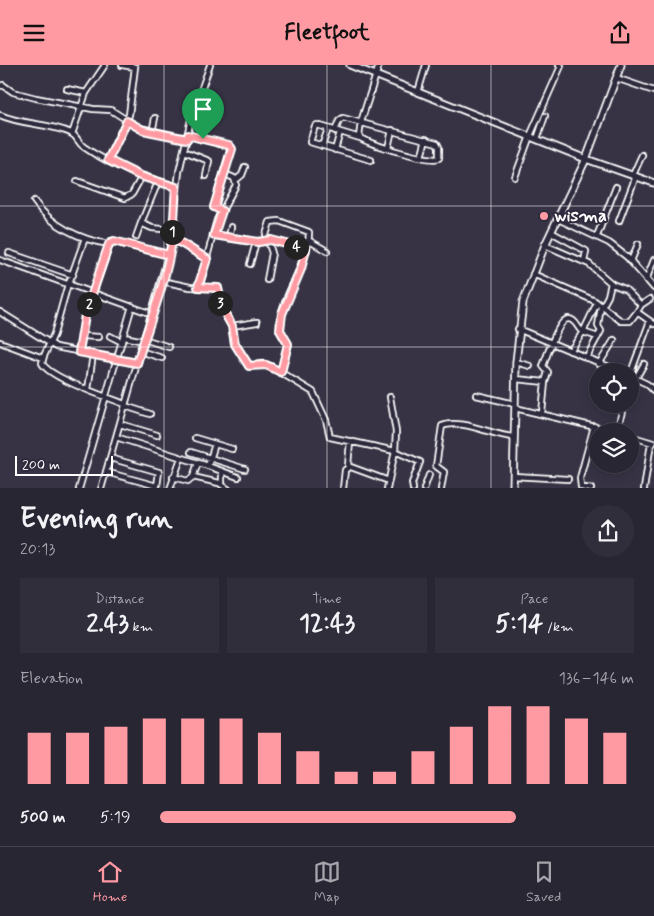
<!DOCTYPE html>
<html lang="en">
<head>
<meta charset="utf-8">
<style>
  :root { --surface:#292634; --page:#312e3c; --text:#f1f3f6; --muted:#a5a5ac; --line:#45434f; --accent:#ff9aa2 }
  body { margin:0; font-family:Mynerve,sans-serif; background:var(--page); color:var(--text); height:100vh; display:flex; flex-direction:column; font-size:19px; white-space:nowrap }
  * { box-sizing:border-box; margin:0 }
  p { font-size:16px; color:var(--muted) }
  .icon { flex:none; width:28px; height:28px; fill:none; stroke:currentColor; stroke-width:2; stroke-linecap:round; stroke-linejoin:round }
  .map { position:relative; height:423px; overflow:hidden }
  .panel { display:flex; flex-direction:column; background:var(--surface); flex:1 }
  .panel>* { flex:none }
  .fabs { position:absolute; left:589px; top:298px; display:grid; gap:10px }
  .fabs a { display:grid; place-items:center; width:50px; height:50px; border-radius:50%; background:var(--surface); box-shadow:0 2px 12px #0003,0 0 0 1px var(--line); font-size:25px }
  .scale { position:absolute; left:15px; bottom:12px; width:98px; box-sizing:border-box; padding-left:5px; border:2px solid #fff; border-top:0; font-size:14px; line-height:18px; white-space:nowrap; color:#fff; -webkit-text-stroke:4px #2f2a3d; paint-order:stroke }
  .pin { position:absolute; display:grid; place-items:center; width:42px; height:42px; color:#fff; margin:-51px -21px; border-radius:50% 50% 50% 0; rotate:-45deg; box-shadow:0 0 5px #0007 }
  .pin .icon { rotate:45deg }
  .km { position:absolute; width:25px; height:25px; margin:-12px; border-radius:50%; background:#222; color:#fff; font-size:14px; line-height:25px; text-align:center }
  .round { display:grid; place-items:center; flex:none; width:52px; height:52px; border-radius:26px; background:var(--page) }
  .summary { display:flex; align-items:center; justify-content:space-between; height:85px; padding:0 20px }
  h1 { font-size:28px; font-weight:700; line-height:38px }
  .figures { display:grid; grid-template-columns:repeat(3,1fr); gap:8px; height:85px; padding:5px 20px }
  .figures div { display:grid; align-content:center; border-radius:0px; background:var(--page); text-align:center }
  .figures b { font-size:25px; font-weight:700 }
  .figures small { font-size:14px; font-weight:400 }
  .figures p { font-size:14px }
  .chart { height:140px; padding:10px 20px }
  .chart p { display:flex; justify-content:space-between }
  .chart svg { width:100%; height:90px; margin-top:5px; stroke:var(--accent); stroke-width:6 }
  ul { padding:0 20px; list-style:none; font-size:16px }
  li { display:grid; grid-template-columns:80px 60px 1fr; align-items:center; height:38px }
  li i { height:12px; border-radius:6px; background:var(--accent) }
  header { display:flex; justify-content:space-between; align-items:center; height:65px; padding:0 20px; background:var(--accent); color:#111; font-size:22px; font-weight:700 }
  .tabs { display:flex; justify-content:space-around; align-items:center; height:70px; border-top:1px solid var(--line); background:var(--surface); font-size:14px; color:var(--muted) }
  .tabs a { display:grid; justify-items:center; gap:2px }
  .tabs .selected { color:var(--accent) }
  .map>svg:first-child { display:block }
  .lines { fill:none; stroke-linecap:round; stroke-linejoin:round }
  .minor-casing { stroke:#fff; stroke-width:8 }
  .major-casing { stroke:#fff; stroke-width:9 }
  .minor { stroke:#2f2a3d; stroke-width:4.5 }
  .major { stroke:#2f2a3d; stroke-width:5.5 }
  .route-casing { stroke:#fff; stroke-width:10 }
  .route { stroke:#ff9aa2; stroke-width:6 }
  .grid { fill:none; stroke:#fff; stroke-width:1; stroke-opacity:0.55 }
  .poi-dot { fill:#ff9aa2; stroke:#2f2a3d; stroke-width:2 }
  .labels { text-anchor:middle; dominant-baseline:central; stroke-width:4; stroke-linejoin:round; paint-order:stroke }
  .poi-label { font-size:18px; font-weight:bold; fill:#fff; stroke:#2f2a3d; text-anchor:start }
</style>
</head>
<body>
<header><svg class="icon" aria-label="menu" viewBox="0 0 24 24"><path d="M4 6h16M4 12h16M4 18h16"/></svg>Fleetfoot<svg class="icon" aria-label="share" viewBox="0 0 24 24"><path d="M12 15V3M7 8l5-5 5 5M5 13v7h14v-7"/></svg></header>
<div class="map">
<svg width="654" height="424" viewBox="0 0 654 424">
  <rect width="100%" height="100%" fill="#373345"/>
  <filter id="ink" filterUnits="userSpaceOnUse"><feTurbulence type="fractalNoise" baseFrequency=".02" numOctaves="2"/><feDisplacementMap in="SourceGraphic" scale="10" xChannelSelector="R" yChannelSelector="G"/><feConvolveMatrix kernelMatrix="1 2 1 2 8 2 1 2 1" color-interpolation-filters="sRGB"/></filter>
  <g filter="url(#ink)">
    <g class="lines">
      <g class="minor-casing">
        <path id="minor" d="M616,13L654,26
          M0,21L3,20L13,27L36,33L93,44L111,45L139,63L187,74
          M67,24L86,28
          M418,27L426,0
          M0,50C22,60 49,58 71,68C78,72 78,78 84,82C111,101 145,112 176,122
          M335,66L339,56L343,53L437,78L439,82V93C432,98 368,79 359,72L361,57L379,0
          M152,67L155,53
          M72,69L86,28L105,0
          M188,70L231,82L214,142L222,145
          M360,73L317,60L315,61L310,77L371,95
          M537,74L545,51
          M322,81L328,64
          M388,83L392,65
          M335,85L340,67
          M184,86L209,96L206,111
          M421,92L426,74
          M108,95L129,50L135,2L122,0
          M633,110L642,90
          M515,112L530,71L561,1L559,0
          M236,115L242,110L245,102
          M77,116L125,133L132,129L142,111
          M158,117L141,158L152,163L172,165
          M34,136C50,160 80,175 109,179
          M558,154L609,178L627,192L654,223
          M619,156L636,111
          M551,167L586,186L584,197
          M214,170L258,177L271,175L306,185
          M597,171L616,122
          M136,172L141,158
          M229,172L231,162
          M172,175L181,178L207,194
          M308,175L327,186
          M545,180L589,199L612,219L625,224L641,240L637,247L654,259
          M9,188L73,210
          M0,195L67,219
          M631,196L638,179
          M250,199L256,177
          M533,209L595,236L621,256H630L637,247
          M267,215L272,188L266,170L270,157L279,156L309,167C309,200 277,237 280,265C281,270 286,275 288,279L281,307
          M646,215L654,195
          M162,216L190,222L218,223L221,243L232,261L235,279L249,301L263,299L270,301L313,327L326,355L330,372L395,386L387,424
          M69,218L85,173
          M199,222L217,155L236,120L234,113L225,109
          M641,240L650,234
          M602,242L608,231L611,218
          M0,247L56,282L137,298
          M232,261L257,257
          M518,264L619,306
          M82,271L99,272
          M110,271L122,277
          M124,272L144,276
          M144,274L169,282
          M0,277L43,293
          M140,286L162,293
          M570,286L583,267L598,272
          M79,287L85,250L111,176L169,190
          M586,293L601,266L598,261L601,241
          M516,297L530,301
          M599,299L614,275
          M630,310L650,256
          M630,311L647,319L654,326
          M636,313L644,299
          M516,314L545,317L548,307L543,301C547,291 559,252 569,254C577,255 577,264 583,267L597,238
          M88,325L93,289
          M476,330L515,339
          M390,332L396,367L395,386L420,397L412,418L413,424
          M125,339C109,333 49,313 42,298L44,291L54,269L68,219L152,249
          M608,339L623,342
          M125,341L150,349
          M515,343L612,366
          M542,348L545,317
          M120,359L157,370
          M617,366L624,339
          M630,371L653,378
          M116,372L208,401L215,379L232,384
          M195,373L215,379
          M350,376L348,401L389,416
          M191,387L245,404
          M198,398L193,412L219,418L228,424
          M208,401L238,412
          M222,406V420
          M106,407L157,421L159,407L110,393
          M513,411L568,414
          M173,412L188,416L193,412
          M79,424L132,241
          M101,424L170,184L179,107L191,54L210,0
          M170,424L181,393
          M343,424L345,405L349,402
          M424,424L429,410
          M441,424L444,407L436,401L442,361C462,353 493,371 514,372
          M591,424L581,422L580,413L594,361
          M644,424L651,378"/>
      </g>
      <g class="major-casing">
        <path id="major" d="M350,0L586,94L654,118
          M513,424L516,297L523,237L545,180L586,94L621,0"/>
      </g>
      <use href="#minor" class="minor"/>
      <use href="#major" class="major"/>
    </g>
  </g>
  <g class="lines" filter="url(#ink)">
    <g class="route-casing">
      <path id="route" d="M203,74L188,70L187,74L143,65L127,56L108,95L140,111L176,122C174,140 175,158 172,176C166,217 149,258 137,298L79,287L85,250L109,179L114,176L169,190C170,185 172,180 172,175L181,178L207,194L198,222L218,223L222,243L232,261L235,279L249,301L266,300L281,307L288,279L280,265L282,249L301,204L306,184L271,175L258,177L214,170L222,146L214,142L232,84L229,80L203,74"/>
    </g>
    <use href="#route" class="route"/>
  </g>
  <path class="grid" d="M164,0V424M327,0V424M491,0V424M0,141H654M0,282H654"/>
  <circle class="poi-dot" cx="544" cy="151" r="5"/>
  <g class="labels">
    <g class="poi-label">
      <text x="554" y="151">wisma</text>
    </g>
  </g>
</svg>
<div class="fabs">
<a><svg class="icon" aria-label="locate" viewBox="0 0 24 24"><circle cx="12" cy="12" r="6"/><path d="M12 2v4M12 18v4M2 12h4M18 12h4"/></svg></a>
<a><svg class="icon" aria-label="layers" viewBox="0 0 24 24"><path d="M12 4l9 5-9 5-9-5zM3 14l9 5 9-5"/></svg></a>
</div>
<div class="scale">200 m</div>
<div class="pin" style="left:203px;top:74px;background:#1e9e55"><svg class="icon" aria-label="arrive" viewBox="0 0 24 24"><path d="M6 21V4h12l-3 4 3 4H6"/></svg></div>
<b class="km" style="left:172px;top:167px">1</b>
<b class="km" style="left:89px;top:239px">2</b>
<b class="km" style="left:220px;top:238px">3</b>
<b class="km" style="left:296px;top:182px">4</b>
</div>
<section class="panel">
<div class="summary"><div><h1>Evening run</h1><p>20:13</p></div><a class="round"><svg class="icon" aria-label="share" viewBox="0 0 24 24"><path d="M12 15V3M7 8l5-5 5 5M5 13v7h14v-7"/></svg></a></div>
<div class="figures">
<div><p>Distance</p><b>2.43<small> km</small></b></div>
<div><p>Time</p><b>12:43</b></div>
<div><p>Pace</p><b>5:14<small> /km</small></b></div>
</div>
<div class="chart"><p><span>Elevation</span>136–146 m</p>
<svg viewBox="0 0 160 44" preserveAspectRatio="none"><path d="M5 44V19M15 44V19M25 44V16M35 44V12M45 44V12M55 44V12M65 44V19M75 44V28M85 44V38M95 44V38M105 44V28M115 44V16M125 44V6M135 44V6M145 44V12M155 44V19"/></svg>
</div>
<ul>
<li><b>500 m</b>5:19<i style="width:75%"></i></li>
</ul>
</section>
<nav class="tabs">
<a class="selected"><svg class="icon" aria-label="home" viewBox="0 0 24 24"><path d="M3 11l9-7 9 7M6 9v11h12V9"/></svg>Home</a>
<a><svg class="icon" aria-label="map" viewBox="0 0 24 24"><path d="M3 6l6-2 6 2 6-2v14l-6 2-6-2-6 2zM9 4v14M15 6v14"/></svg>Map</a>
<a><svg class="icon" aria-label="saved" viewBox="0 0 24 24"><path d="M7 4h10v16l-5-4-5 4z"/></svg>Saved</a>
</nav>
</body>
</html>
